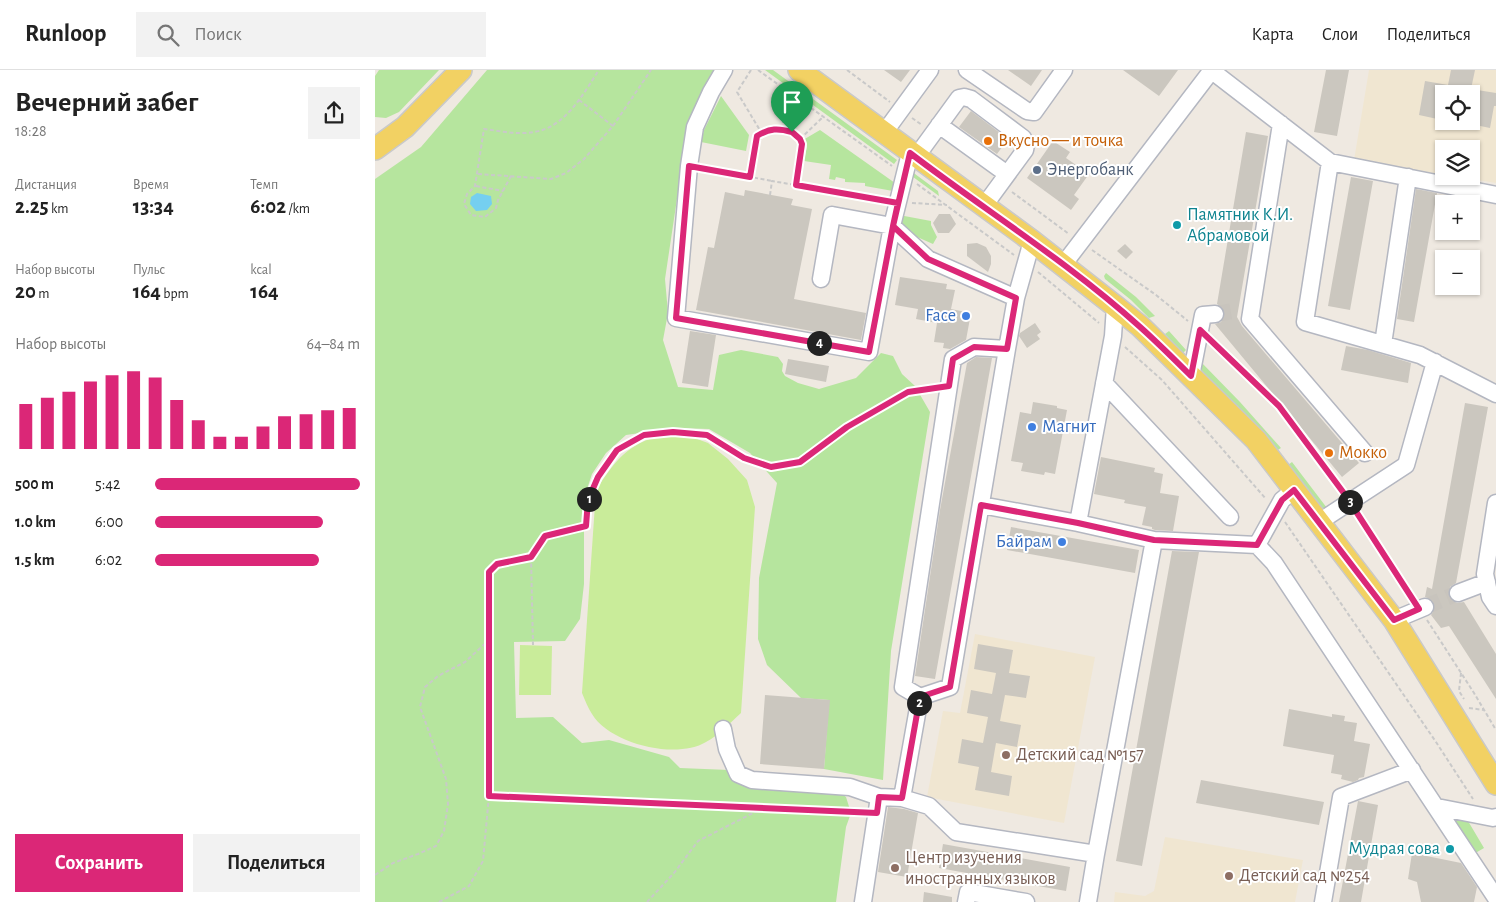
<!DOCTYPE html>
<html lang="ru">
<head>
<meta charset="utf-8">
<style>
  :root { --surface:#fff; --page:#f2f2f2; --text:#222; --muted:#767676; --line:#e0e0e0; --accent:#db2777 }
  body { margin:0; font-family:"Alegreya Sans",sans-serif; background:var(--page); color:var(--text); height:100vh; display:flex; flex-direction:column; font-size:19px; white-space:nowrap }
  * { box-sizing:border-box; margin:0 }
  p { font-size:16px; color:var(--muted) }
  .icon { flex:none; width:28px; height:28px; fill:none; stroke:currentColor; stroke-width:2; stroke-linecap:round; stroke-linejoin:round }
  .map { position:relative; flex:1; overflow:hidden }
  .details { display:flex; flex-direction:column; background:var(--surface); width:375px }
  .details>* { flex:none }
  .tools { position:absolute; left:1060px; top:15px; display:grid; gap:10px }
  .tools a { display:grid; place-items:center; width:45px; height:45px; border-radius:0px; background:var(--surface); box-shadow:0 1px 4px #0004; font-size:25px }
  .pin { position:absolute; display:grid; place-items:center; width:42px; height:42px; color:#fff; margin:-51px -21px; border-radius:50% 50% 50% 0; rotate:-45deg; box-shadow:0 0 5px #0007 }
  .pin .icon { rotate:45deg }
  .km { position:absolute; width:25px; height:25px; margin:-12px; border-radius:50%; background:#222; color:#fff; font-size:14px; line-height:25px; text-align:center }
  .round { display:grid; place-items:center; flex:none; width:52px; height:52px; border-radius:0px; background:var(--page) }
  .headline { display:flex; align-items:center; justify-content:space-between; height:85px; padding:0 15px }
  h1 { font-size:28px; font-weight:600; line-height:38px }
  .metrics { display:grid; grid-template-columns:repeat(3,1fr); gap:8px; height:85px; padding:5px 15px }
  .metrics div { display:grid; align-content:center }
  .metrics b { font-size:21px; font-weight:600 }
  .metrics small { font-size:14px; font-weight:400 }
  .metrics p { font-size:14px }
  .chart { height:140px; padding:10px 15px }
  .chart p { display:flex; justify-content:space-between }
  .chart svg { width:100%; height:90px; margin-top:5px; stroke:var(--accent); stroke-width:6 }
  .cta { display:flex; gap:10px; margin-top:auto; padding:10px 15px }
  .cta a { flex:1; height:58px; border-radius:0px; background:var(--accent); color:#fff; font-size:20px; font-weight:600; line-height:58px; text-align:center }
  .cta a+a { background:var(--page); color:var(--text) }
  ul { padding:0 15px; list-style:none; font-size:16px }
  li { display:grid; grid-template-columns:80px 60px 1fr; align-items:center; height:38px }
  li i { height:12px; border-radius:6px; background:var(--accent) }
  header { display:flex; align-items:center; gap:30px; box-sizing:border-box; height:70px; padding:0 25px; background:var(--surface); border-bottom:1px solid var(--line) }
  header strong { font-size:24px }
  nav { display:flex; gap:28px; margin-inline-start:auto; font-size:18px }
  .search { width:350px; height:45px; background:var(--page); display:flex; align-items:center; gap:12px; box-sizing:border-box; padding:0 18px; border-radius:0px; color:var(--muted); font-size:19px }
  main { display:flex; flex:1; min-height:0 }
  .map>svg:first-child { display:block }
  .education { fill:#f0e6d1; fill-rule:evenodd }
  .green { fill:#b6e59e }
  .pitch { fill:#c9ec9a }
  .water { fill:#75cff0 }
  .building { fill:#cbc7bf }
  .lines { fill:none; stroke-linecap:round; stroke-linejoin:round }
  .minor-tunnel { stroke:#c8c4bd; stroke-width:16; stroke-dasharray:16 8; stroke-linecap:butt }
  .minor-casing { stroke:#b4b7c1; stroke-width:19 }
  .major-casing { stroke:#c9c9c9; stroke-width:24 }
  .path { stroke:#c9c9c9; stroke-width:2; stroke-dasharray:4 2.5; stroke-linecap:butt }
  .minor { stroke:#fff; stroke-width:16 }
  .major { stroke:#f2d163; stroke-width:21 }
  .route-casing { stroke:#fff; stroke-width:10 }
  .route { stroke:#db2777; stroke-width:6 }
  .food-dot { fill:#e8710a; stroke:#fff; stroke-width:2 }
  .service-dot { fill:#5c6f8a; stroke:#fff; stroke-width:2 }
  .culture-dot { fill:#0f9aa8; stroke:#fff; stroke-width:2 }
  .shop-dot { fill:#3f7fe0; stroke:#fff; stroke-width:2 }
  .education-dot { fill:#8d6e63; stroke:#fff; stroke-width:2 }
  .labels { text-anchor:middle; dominant-baseline:central; stroke-width:4; stroke-linejoin:round; paint-order:stroke }
  .food-label { font-size:18px; fill:#c56008; stroke:#fff; text-anchor:start }
  .service-label { font-size:18px; fill:#4e5e75; stroke:#fff; text-anchor:start }
  .culture-label { font-size:18px; fill:#0d838f; stroke:#fff; text-anchor:start }
  .shop-label { font-size:18px; fill:#366cbe; stroke:#fff; text-anchor:end }
  .education-label { font-size:18px; fill:#785e54; stroke:#fff; text-anchor:start }
</style>
</head>
<body>
<header>
<strong>Runloop</strong>
<div class="search"><svg class="icon" aria-label="search" viewBox="0 0 24 24"><circle cx="10" cy="10" r="6"/><path d="M15 15l6 6"/></svg>Поиск</div>
<nav><a>Карта</a><a>Слои</a><a>Поделиться</a></nav>
</header>
<main>
<section class="details">
<div class="headline"><div><h1>Вечерний забег</h1><p>18:28</p></div><a class="round"><svg class="icon" aria-label="share" viewBox="0 0 24 24"><path d="M12 15V3M7 8l5-5 5 5M5 13v7h14v-7"/></svg></a></div>
<div class="metrics">
<div><p>Дистанция</p><b>2.25<small> km</small></b></div>
<div><p>Время</p><b>13:34</b></div>
<div><p>Темп</p><b>6:02<small> /km</small></b></div>
</div>
<div class="metrics">
<div><p>Набор высоты</p><b>20<small> m</small></b></div>
<div><p>Пульс</p><b>164<small> bpm</small></b></div>
<div><p>kcal</p><b>164</b></div>
</div>
<div class="chart"><p><span>Набор высоты</span>64–84 m</p>
<svg viewBox="0 0 160 44" preserveAspectRatio="none"><path d="M5 44V22M15 44V19M25 44V16M35 44V11M45 44V8M55 44V6M65 44V9M75 44V20M85 44V30M95 44V38M105 44V38M115 44V33M125 44V28M135 44V27M145 44V25M155 44V24"/></svg>
</div>
<ul>
<li><b>500 m</b>5:42<i style="width:100%"></i></li>
<li><b>1.0 km</b>6:00<i style="width:82%"></i></li>
<li><b>1.5 km</b>6:02<i style="width:80%"></i></li>
</ul>
<div class="cta"><a>Сохранить</a><a>Поделиться</a></div>
</section>
<div class="map">
<svg width="1121" height="832" viewBox="0 0 1121 832">
  <rect width="100%" height="100%" fill="#efe9e1"/>
  <path class="education" d="M994,0H1121V113L1078,106H1096V79H1069V105L979,90ZM1069,24H1096V51H1069Z
    M600,564L720,587L689,753L552,727L568,641L585,643Z
    M790,767L928,790L920,832H739L740,822L770,826L779,821Z"/>
  <path class="green" d="M4,0H64L24,42L11,48L0,47V6Z
    M112,0H349L312,62L290,209L293,243L288,270L303,317L338,320L344,285L366,280L403,287L408,294L407,301L410,306L423,313L444,319L481,308L506,283L518,286L527,304L540,316L555,342L516,581L508,710L449,699L454,630L426,628L392,595L383,569L384,508L402,413L375,383L334,359L301,358L251,365L231,383L217,404L209,428V514L205,549L190,571L139,572L141,648L178,647L207,673L234,670L294,687L305,698L354,700L463,721L471,727L476,743L471,757L461,832H0V109L46,77Z
    M390,0H398L522,90L519,94Z
    M346,26L374,65L371,81L326,72L329,60Z
    M445,60L520,113L518,121L490,116V113L470,112V109L461,107L460,110L454,109L456,95L429,91L432,76L428,70Z
    M536,101L563,121L564,126L534,104Z
    M524,145L556,151V155L562,167L558,174L524,159Z
    M731,203L761,227L780,246L774,248L756,230L730,209L729,206Z
    M794,261L811,280L808,283L790,264Z
    M826,292L865,332L906,378L901,381L823,297Z
    M917,392L952,438L948,441L913,395Z
    M1076,749L1093,751L1109,778L1097,785Z"/>
  <path class="pitch" d="M287,365L314,366L333,373L353,389L372,410L380,437L366,643C355,653 344,665 331,672C301,690 235,674 217,644C213,638 210,630 207,623L221,420C240,391 252,374 287,365Z
    M145,575L177,576L176,625H144Z"/>
  <path class="water" d="M102,123L116,126L117,134L112,140L101,141L95,134L96,127Z"/>
  <path class="building" d="M509,0H535L526,12Z
    M633,0H667L656,16Z
    M748,0H803L784,26Z
    M951,0H974L962,66L939,62Z
    M1076,0H1100L1096,19L1121,23V36H1119L1115,58L1096,54V19L1095,24H1069L1067,50L1044,45L1050,11L1073,15Z
    M596,41L633,69L622,84L584,57Z
    M871,62L893,66L862,247L867,256L984,393L967,407L840,254L846,252L850,244L848,238L842,234Z
    M678,71L695,82L691,88L714,104L699,125L704,129L696,140L652,108Z
    M976,107L998,111L975,240L953,236Z
    M1041,119L1062,123L1039,252L1022,249Z
    M370,120L418,129L416,135L437,139L419,229L491,243L486,270L321,240L333,177L339,178L350,122L369,126Z
    M564,144H575L581,154L574,163H563L558,153Z
    M602,173L611,177L616,186V194L613,202L592,186V174Z
    M750,174L758,182L751,189L742,181Z
    M525,207L572,214L571,219L580,220L576,239L596,243L591,270L575,279L568,278L569,273L559,272L562,253L541,249L543,239L520,235Z
    M660,253L666,262L662,265L665,269L652,278L644,266L645,263Z
    M315,261L341,265L333,317L307,313Z
    M971,276L993,280L1036,293L1033,313L966,300Z
    M601,287L617,288L560,609L540,606L565,440L592,293Z
    M413,289L454,296L451,312L410,304Z
    M658,332L682,336V338L692,340L680,404L670,402L669,405L646,401L648,393L636,391L645,342L656,344Z
    M1090,333L1113,337L1081,513L1075,517L1074,526L1076,530L1081,533L1089,532L1121,584V629L1074,556L1066,558L1056,545L1060,539L1059,534L1056,529L1050,527L1052,517L1057,519Z
    M726,387L780,398L779,402L788,404L785,423L804,426L798,461L780,460L777,459V457L767,455L771,437L749,433L750,430L719,424Z
    M636,457L764,480L760,503L632,480Z
    M797,481L824,482L767,796L741,791Z
    M603,574L638,580L634,603L655,606L651,628L630,625L625,651L646,655L642,677L621,673L616,702L637,706L634,726L600,720L604,697L583,693L587,669L608,673L613,647L592,643L596,620L617,624L621,603L599,599Z
    M390,625L455,630L449,699L385,694Z
    M914,639L957,647V644L970,646L969,651L982,653L979,671L995,674L989,707L984,708L983,710L978,712L966,709L967,705L956,703L959,685L908,676Z
    M826,710L949,732L944,755L821,733Z
    M983,731L1003,735L986,832H964Z
    M513,737L529,739L543,743L532,807L503,802Z
    M568,774L695,797L691,821L564,798Z
    M1037,783L1086,793L1102,817L1099,832H1046L1042,812L1033,809Z
    M549,822L577,827V832H548Z"/>
  <g class="lines">
    <path class="minor-tunnel" d="M840,244L863,240
      M1050,537L1083,523"/>
    <g class="minor-casing">
      <path id="minor" d="M349,0L336,22L320,57L314,96L301,248L494,282L517,156L535,83
        M592,0L652,41L659,42L689,0
        M837,1L955,92L930,252L1045,285L1121,324
        M906,54L875,249L990,383
        M564,55L632,104
        M509,63L555,0
        M541,87L584,28L589,27L596,29L648,68L651,75L650,80L609,136
        M955,92L1121,125
        M688,195L837,0
        M446,209L457,145L517,156L553,189L641,228
        M1008,274L1033,107
        M816,306L828,245L840,244
        M729,313L855,447
        M1121,433L1110,504L1115,527L1121,536
        M606,435L703,453L738,266L740,236
        M944,452L1031,395L1060,292
        M703,453L779,470
        M882,475L907,430L919,420
        M1083,523L1112,512
        M1019,550L1050,537
        M545,627L528,617L578,289L599,277L632,279
        M348,659L352,679L363,704L377,710L475,717L504,727L527,728L554,736L581,762L721,784L779,470L882,475L899,493L1121,828
        M527,728L545,627L575,617L632,279L641,228L657,171
        M1062,737L1118,748L1121,747
        M488,832L504,727
        M591,832L593,822L651,832
        M713,832L721,784
        M948,832L966,727L1037,700"/>
    </g>
    <g class="major-casing">
      <path id="major" d="M424,0L657,171L740,236L765,256L881,370L1019,550L1121,714
        M0,79L30,57L86,0"/>
    </g>
    <path class="path" d="M376,0L362,22L386,62
      M383,0L517,96
      M472,0L515,32
      M204,30L238,56
      M537,48L547,55
      M406,59L416,23
      M425,69L448,47
      M328,98L397,111
      M103,104L176,109L191,103L209,89L238,56L276,0
      M136,106L123,130L121,138L110,147L96,145L89,134L92,124L100,116L109,59C125,61 143,65 159,62C191,57 208,24 224,0
      M375,107L382,66C398,56 419,55 427,75L421,114
      M542,114L639,185
      M101,116L128,121
      M637,122L694,164
      M395,125L397,111L509,130
      M537,133L572,135
      M717,180L781,225L813,251
      M663,202L724,253
      M838,272L904,336L967,421
      M750,277L787,310L891,429
      M982,443L1037,527
      M910,452L1061,672L1098,729
      M156,487L158,575
      M1052,550L1099,623L1121,660
      M1086,603L1084,621L1089,629
      M1094,638L1109,640
      M114,725L487,743
      M0,805L18,793L43,784L61,776L69,761L73,734L71,709L45,637L50,617L63,606L90,592L113,571
      M64,832L94,816L108,791L114,725V502L122,494L156,487L170,466L211,456L213,430L223,407L242,380L269,365L297,362L332,365L369,388L396,397L425,392L472,357L533,322L559,318
      M272,832L299,803L323,771L384,740"/>
    <use href="#minor" class="minor"/>
    <use href="#major" class="major"/>
  </g>
  <g class="lines">
    <g class="route-casing">
      <path id="route" d="M417,62L425,69L427,74L421,115L523,133L518,156L553,189L641,228L632,279L599,277L578,289L574,316L533,322L472,357L425,392L396,397L369,388L332,365L298,362L269,365L242,380L223,407L213,430L211,456L170,466L156,487L122,494L114,502V726L502,743L504,727L527,728L545,627L575,617L606,435L703,453L779,470L882,475L907,430L919,420L1019,550L1044,539L971,426L904,336L825,260L816,306C799,289 782,272 764,256C693,192 611,141 535,83L518,156L494,282L301,248L314,96L375,107L382,66C395,58 403,58 417,62"/>
    </g>
    <use href="#route" class="route"/>
  </g>
  <g class="food-dot">
    <circle cx="613" cy="71" r="5"/>
    <circle cx="954" cy="383" r="5"/>
  </g>
  <circle class="service-dot" cx="662" cy="100" r="5"/>
  <g class="culture-dot">
    <circle cx="802" cy="155" r="5"/>
    <circle cx="1075" cy="779" r="5"/>
  </g>
  <g class="shop-dot">
    <circle cx="591" cy="246" r="5"/>
    <circle cx="657" cy="357" r="5"/>
    <circle cx="687" cy="472" r="5"/>
  </g>
  <g class="education-dot">
    <circle cx="631" cy="685" r="5"/>
    <circle cx="520" cy="798" r="5"/>
    <circle cx="854" cy="806" r="5"/>
  </g>
  <g class="labels">
    <g class="food-label">
      <text x="623" y="71">Вкусно — и точка</text>
      <text x="964" y="383">Мокко</text>
    </g>
    <g class="service-label">
      <text x="672" y="100">Энергобанк</text>
    </g>
    <g class="culture-label">
      <text x="812" y="145">Памятник К.И.<tspan x="812" dy="21">Абрамовой</tspan></text>
      <text x="1065" y="779" text-anchor="end">Мудрая сова</text>
    </g>
    <g class="shop-label">
      <text x="581" y="246">Face</text>
      <text x="667" y="357" text-anchor="start">Магнит</text>
      <text x="677" y="472">Байрам</text>
    </g>
    <g class="education-label">
      <text x="641" y="685">Детский сад №157</text>
      <text x="530" y="788">Центр изучения<tspan x="530" dy="21">иностранных языков</tspan></text>
      <text x="864" y="806">Детский сад №254</text>
    </g>
  </g>
</svg>
<div class="tools">
<a><svg class="icon" aria-label="locate" viewBox="0 0 24 24"><circle cx="12" cy="12" r="6"/><path d="M12 2v4M12 18v4M2 12h4M18 12h4"/></svg></a>
<a><svg class="icon" aria-label="layers" viewBox="0 0 24 24"><path d="M12 4l9 5-9 5-9-5zM3 14l9 5 9-5"/></svg></a>
<a>+</a>
<a>−</a>
</div>
<div class="pin" style="left:417px;top:62px;background:#1e9e55"><svg class="icon" aria-label="arrive" viewBox="0 0 24 24"><path d="M6 21V4h12l-3 4 3 4H6"/></svg></div>
<b class="km" style="left:214px;top:429px">1</b>
<b class="km" style="left:544px;top:633px">2</b>
<b class="km" style="left:975px;top:432px">3</b>
<b class="km" style="left:444px;top:273px">4</b>
</div>
</main>
</body>
</html>
